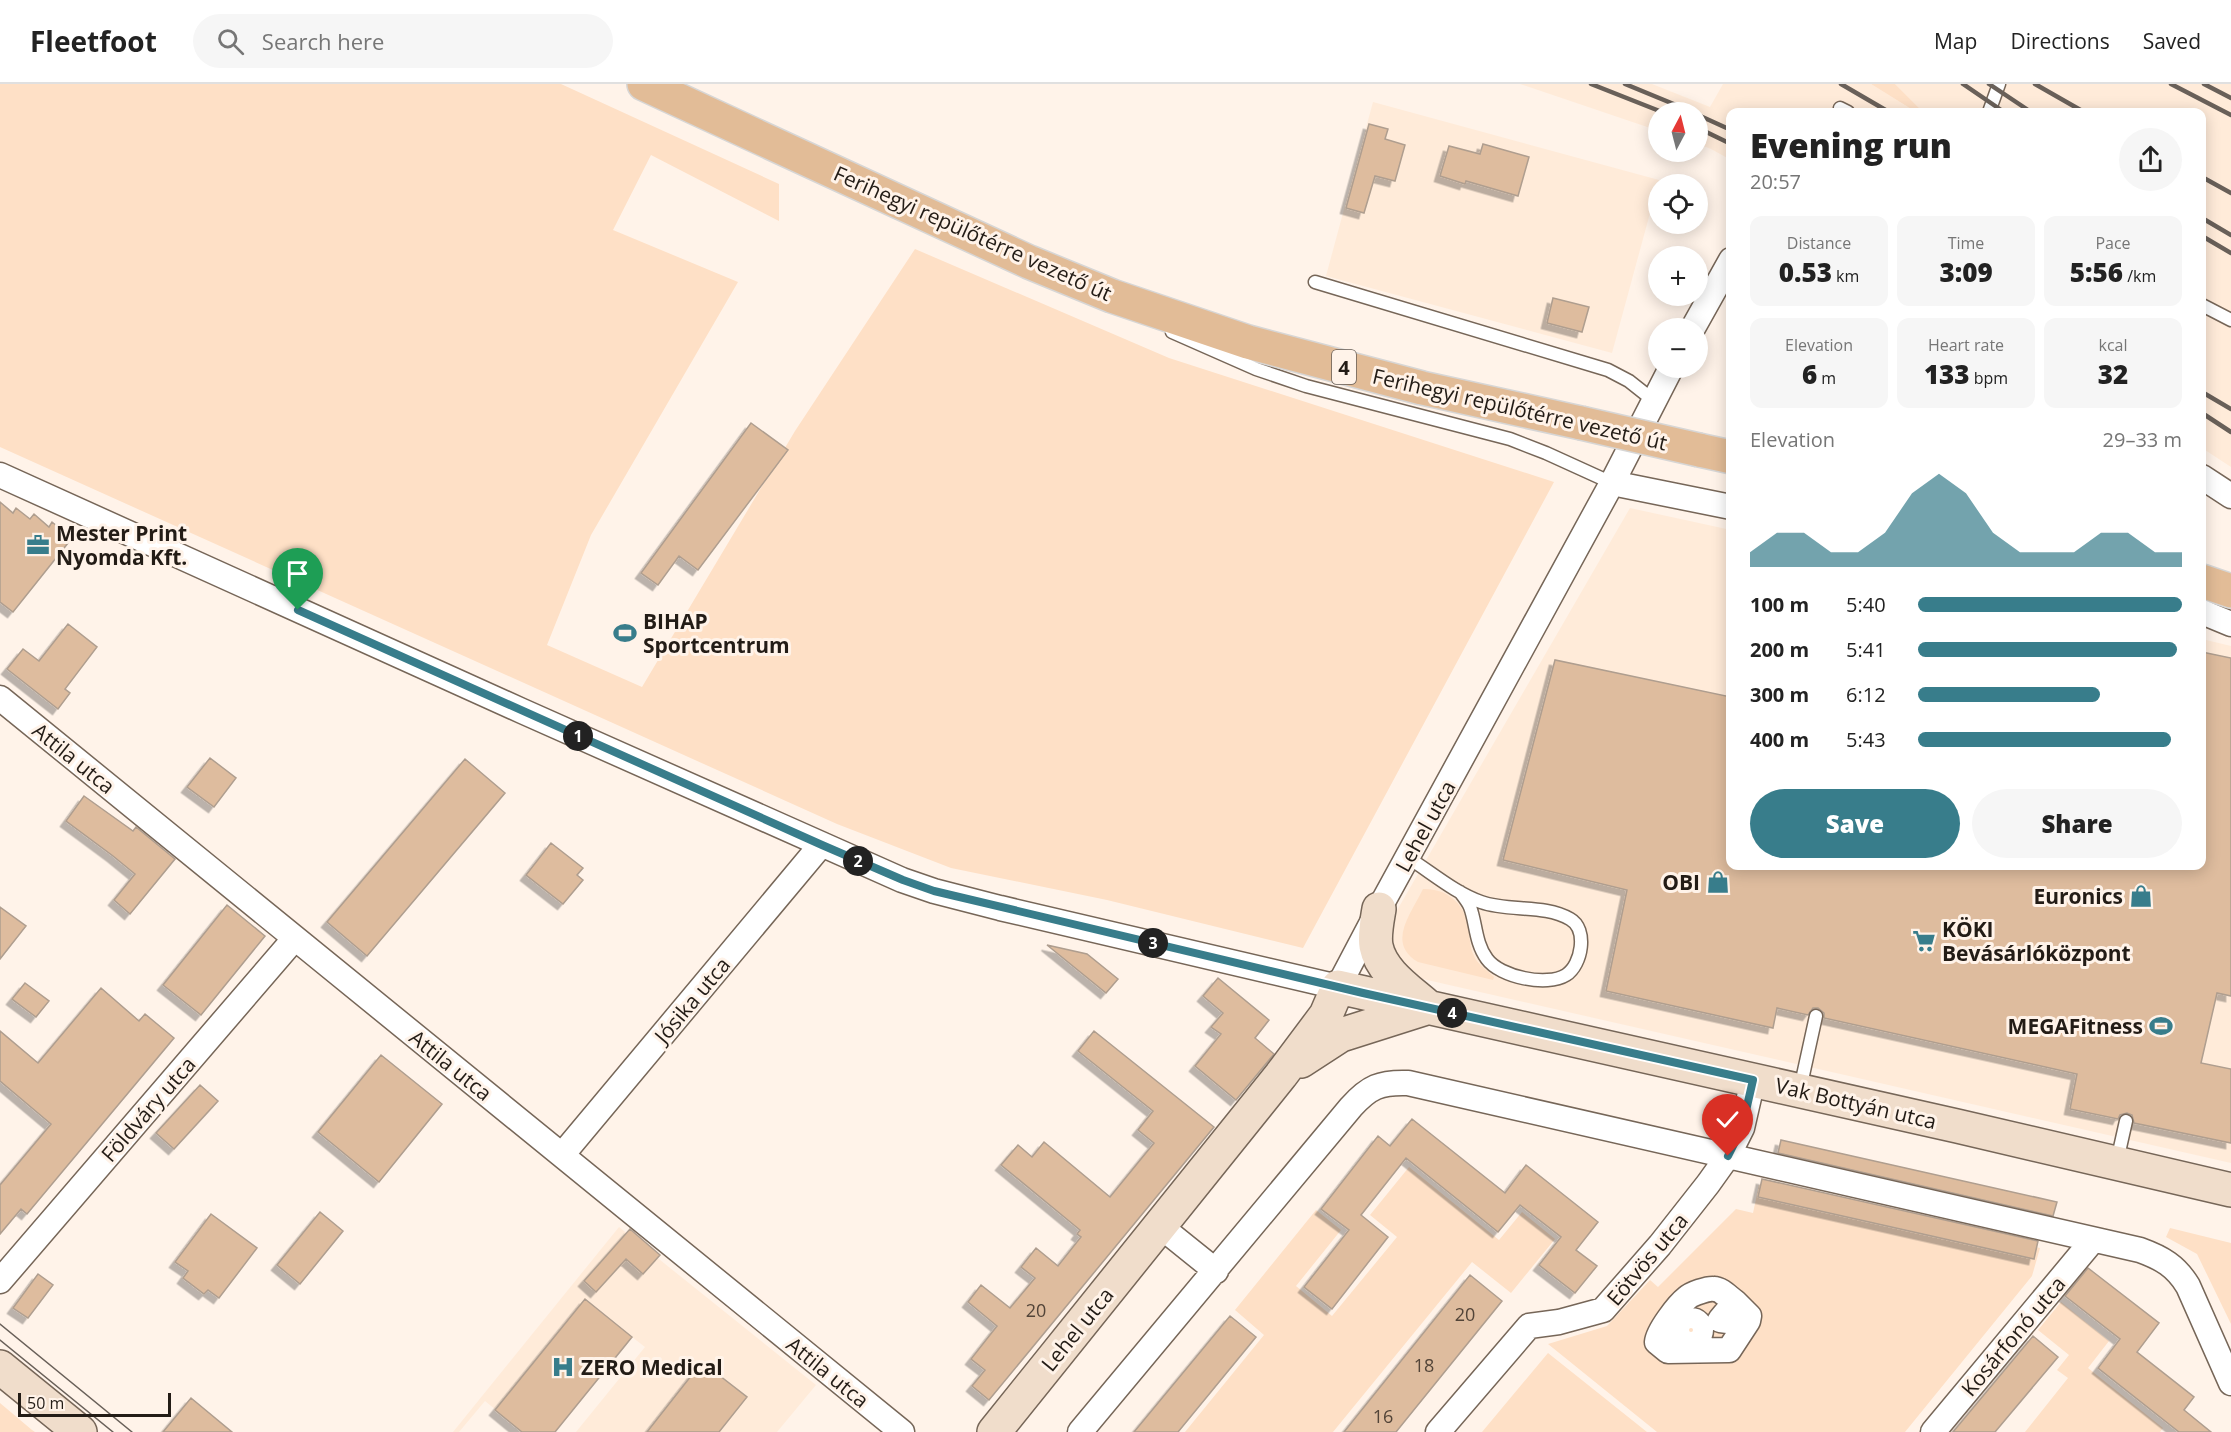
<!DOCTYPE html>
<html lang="en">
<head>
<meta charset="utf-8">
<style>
  :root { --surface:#fff; --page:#f6f6f6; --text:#222; --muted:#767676; --line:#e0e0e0; --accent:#387d8b }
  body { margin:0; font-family:"Open Sans",sans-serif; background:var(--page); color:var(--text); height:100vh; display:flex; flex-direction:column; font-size:22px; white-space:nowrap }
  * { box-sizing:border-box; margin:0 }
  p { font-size:20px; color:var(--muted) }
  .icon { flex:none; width:33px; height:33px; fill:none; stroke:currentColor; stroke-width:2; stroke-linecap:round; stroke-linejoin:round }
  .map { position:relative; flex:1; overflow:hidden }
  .side { position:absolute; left:1726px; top:24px; width:480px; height:762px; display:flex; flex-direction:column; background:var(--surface); border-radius:12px; box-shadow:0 3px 15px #0003 }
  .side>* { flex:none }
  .needle { width:39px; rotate:7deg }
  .controls { position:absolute; left:1648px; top:18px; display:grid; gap:12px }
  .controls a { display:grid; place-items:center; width:60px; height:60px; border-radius:50%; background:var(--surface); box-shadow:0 3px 15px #0003; font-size:30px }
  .scale { position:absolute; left:18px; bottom:15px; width:153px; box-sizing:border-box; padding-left:6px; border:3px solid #231c16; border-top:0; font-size:16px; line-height:21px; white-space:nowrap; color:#231c16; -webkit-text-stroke:4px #fff3e9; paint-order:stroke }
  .pin { position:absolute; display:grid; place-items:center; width:51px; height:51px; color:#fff; margin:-62px -26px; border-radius:50% 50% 50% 0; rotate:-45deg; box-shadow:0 0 6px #0007 }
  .pin .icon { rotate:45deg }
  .km { position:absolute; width:30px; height:30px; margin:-15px; border-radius:50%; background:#222; color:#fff; font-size:16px; line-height:30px; text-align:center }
  .round { display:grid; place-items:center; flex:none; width:63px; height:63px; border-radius:32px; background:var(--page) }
  .summary { display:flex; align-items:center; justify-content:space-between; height:102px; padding:0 24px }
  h1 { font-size:33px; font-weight:800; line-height:45px }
  .stats { display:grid; grid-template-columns:repeat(3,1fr); gap:9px; height:102px; padding:6px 24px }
  .stats div { display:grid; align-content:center; border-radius:12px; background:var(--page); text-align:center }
  .stats b { font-size:26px; font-weight:800 }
  .stats small { font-size:16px; font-weight:400 }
  .stats p { font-size:16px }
  .chart { height:168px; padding:12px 24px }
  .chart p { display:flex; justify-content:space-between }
  .chart svg { width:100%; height:108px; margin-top:6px; fill:var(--accent); opacity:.7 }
  .action { display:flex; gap:12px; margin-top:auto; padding:12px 24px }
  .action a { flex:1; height:69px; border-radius:36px; background:var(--accent); color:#fff; font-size:24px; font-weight:800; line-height:69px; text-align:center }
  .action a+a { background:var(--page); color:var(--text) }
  ul { padding:0 24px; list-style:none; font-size:20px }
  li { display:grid; grid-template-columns:96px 72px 1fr; align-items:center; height:45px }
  li i { height:15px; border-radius:8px; background:var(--accent) }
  header { display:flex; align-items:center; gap:36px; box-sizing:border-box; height:84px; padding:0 30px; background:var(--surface); border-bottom:2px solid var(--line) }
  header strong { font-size:28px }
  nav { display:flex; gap:33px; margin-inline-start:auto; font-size:21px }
  .search { width:420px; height:54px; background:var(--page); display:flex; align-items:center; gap:15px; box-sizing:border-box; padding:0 21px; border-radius:33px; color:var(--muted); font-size:22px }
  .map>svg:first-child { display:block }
  .built { fill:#ffebd9 }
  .green { fill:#fee0c6 }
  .building { fill:#debc9e; stroke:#af9e8f; stroke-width:1.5; filter:url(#shadow) }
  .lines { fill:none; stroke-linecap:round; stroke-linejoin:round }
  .lane-casing { stroke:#766658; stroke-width:15 }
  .street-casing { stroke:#766658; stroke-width:27 }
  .secondary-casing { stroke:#766658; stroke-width:36 }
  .primary-casing { stroke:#d7d6d5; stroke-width:36 }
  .lane { stroke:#fff; stroke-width:12 }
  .street { stroke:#fff; stroke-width:24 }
  .secondary { stroke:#f0ddcb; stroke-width:33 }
  .primary { stroke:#e2bc97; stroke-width:33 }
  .tram { stroke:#696059; stroke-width:1.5 }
  .rail { stroke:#696059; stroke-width:4.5 }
  .primary-bridge-casing { stroke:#d7d6d5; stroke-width:36; stroke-linecap:butt }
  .primary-bridge { stroke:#e2bc97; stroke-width:33 }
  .route-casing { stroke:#fff; stroke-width:12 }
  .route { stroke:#387d8b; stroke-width:8 }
  .labels { text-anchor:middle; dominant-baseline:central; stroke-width:6; stroke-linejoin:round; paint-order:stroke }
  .number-label { font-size:18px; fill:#524438 }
  .shield { fill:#fff3e9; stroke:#655c55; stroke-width:1.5 }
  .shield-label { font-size:20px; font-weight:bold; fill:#231c16 }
  .street-label { font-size:21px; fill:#231c16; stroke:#fff3e9 }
  .poi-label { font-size:21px; font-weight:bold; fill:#231c16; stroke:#fff3e9; text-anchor:start }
</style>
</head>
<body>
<header>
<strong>Fleetfoot</strong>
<div class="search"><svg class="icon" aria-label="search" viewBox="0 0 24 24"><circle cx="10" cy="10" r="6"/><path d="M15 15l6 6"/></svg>Search here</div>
<nav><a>Map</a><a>Directions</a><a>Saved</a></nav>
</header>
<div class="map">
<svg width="2231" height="1348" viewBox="0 0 2231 1348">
  <defs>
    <filter id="shadow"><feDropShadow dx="-5.5" dy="5.5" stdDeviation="0" flood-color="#0004"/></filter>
  </defs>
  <rect width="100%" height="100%" fill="#fff3e9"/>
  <path class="built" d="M1520,0H1652L1710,23L1723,0H1871L1916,28H1731V76L1711,65L1698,60V28H1659V47Z
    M1895,0H2231V383L2202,364V28H1923Z
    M1373,18L1659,96L1612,269L1326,192Z
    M1630,424L1731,446V782H2202V555L2231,562V1079L1379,885L1396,828Z
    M619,1143L816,1301L777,1348H576L645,1263L632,1253L555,1348H523L485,1317L459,1348H453Z"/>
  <path class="green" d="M0,0H561L779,100V137L651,71L613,146L738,198L591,451L547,561L642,603L795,347L915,165L1169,274L1554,398L1303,864L1107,816L951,784L837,740L0,363Z
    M1871,0H1895L1923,28H1916Z
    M1423,805C1445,804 1463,818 1468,840C1470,851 1469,862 1474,872C1477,880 1488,887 1494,893L1493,896L1418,878C1386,859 1411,830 1423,805Z
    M1409,1083L1499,1156L1522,1128L1555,1155L1511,1209L1472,1178L1333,1348H1185L1264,1251L1235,1226L1316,1126L1341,1146L1296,1202L1332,1232L1397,1153L1370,1131Z
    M1759,1101L2040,1164L2032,1192L1905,1348H1657L1548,1260L1607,1242L1650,1196L1658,1203L1736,1125L1753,1129Z
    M2170,1144L2231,1159V1240L2197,1170L2166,1153Z
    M2061,1218L2109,1257L2088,1284L2163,1344L2160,1348H2025L2068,1294L2057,1286L2069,1271L2038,1246Z
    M1548,1269L1647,1348H1482Z
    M0,1319L32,1346L35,1348H0Z"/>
  <path class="building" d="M1369,40L1388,45L1385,55L1405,61L1395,97L1375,92L1364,129L1346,124Z
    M1483,60L1529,73L1518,112L1466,97L1465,100L1440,92L1449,62L1480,70Z
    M1553,214L1589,223L1582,248L1547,239Z
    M751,339L788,366L698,486L679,472L658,501L641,489Z
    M0,418L13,429L16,424L30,435L34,430L49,443L52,438L72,454L13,528L0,518Z
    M68,540L97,563L65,605L70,609L58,625L7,585L23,565L39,577Z
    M2202,568L2231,574V912L2217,909L2201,979L2231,985V1059L2134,1039L2132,1031L2127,1029L2120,1031L2118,1035L2070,1025L2077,990L1824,934V929L1818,924H1813L1808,931L1777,924L1773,944L1606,907L1627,806L1503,776L1555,576L1731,613V782H2202Z
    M210,674L236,694L214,723L187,703Z
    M465,675L505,709L367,872L327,838Z
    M84,712L133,747L136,743L175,775L130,830L114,816L135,790L113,772L66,737Z
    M551,759L583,784L577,791L583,796L563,820L526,791Z
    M227,821L265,852L201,931L163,901Z
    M0,823L26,842L0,875Z
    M1047,861L1087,870L1118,895L1106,909Z
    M1218,894L1269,936L1255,954L1274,970L1236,1016L1195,982L1221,950L1211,943L1223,929L1203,912Z
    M25,899L49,917L36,933L12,915Z
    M101,904L139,937L145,930L174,954L27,1130L21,1125L0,1150V1101L51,1040L0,997V947L38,979Z
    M1094,947L1214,1043L989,1316L972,1302L985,1286L971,1275L997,1242L968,1218L981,1201L1010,1224L1035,1194L1021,1183L1036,1164L1058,1182L1081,1153L1077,1150L1080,1146L1001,1081L1018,1061L1032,1073L1044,1058L1110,1113L1154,1059L1138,1046L1153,1027L1078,967Z
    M381,971L442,1020L379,1098L318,1048Z
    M200,1001L218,1017L174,1065L156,1049Z
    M1412,1035L1505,1109L1526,1081L1598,1138L1576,1166L1597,1182L1575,1209L1539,1181L1561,1153L1520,1121L1498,1148L1406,1074L1361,1131L1388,1153L1332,1225L1304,1203L1349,1146L1321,1125L1378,1052L1390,1062Z
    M1781,1056L2057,1118L2053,1132L1778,1069Z
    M1762,1095L2038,1157L2034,1175L1758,1113Z
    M320,1128L343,1147L300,1200L277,1181Z
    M211,1130L257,1164L219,1214L208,1206L204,1210L183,1194L188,1187L175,1178Z
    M630,1145L660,1171L643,1190L626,1175L596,1208L584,1197Z
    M2088,1184L2159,1239L2137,1268L2194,1313L2184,1326L2211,1348H2179L2098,1284L2120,1255L2065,1212Z
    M38,1190L53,1201L28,1234L13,1224Z
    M1470,1191L1502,1217L1396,1348H1344Z
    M585,1215L632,1253L555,1348H522L495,1326Z
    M1230,1232L1256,1253L1178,1348H1134Z
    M2033,1252L2058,1273L1995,1348H1953Z
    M702,1278L747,1313L719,1348H647Z
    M191,1314L232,1348H163Z"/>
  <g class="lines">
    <g class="lane-casing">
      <path id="lane" d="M1840,24L1848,28
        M1989,28L1999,0
        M1315,198L1608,286L1629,297L1653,316
        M2202,221L2231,236
        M1172,248L1256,285L1306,302L1510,355L1546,369L1612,399
        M1407,773C1431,788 1455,809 1481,818C1509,828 1544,820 1570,835C1588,845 1582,881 1566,891C1547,903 1500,893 1487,875C1475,859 1476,838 1470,823C1468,818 1463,812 1460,808
        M1800,1005L1816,932
        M2117,1077L2126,1037"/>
    </g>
    <g class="street-casing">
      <path id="street" d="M1693,244L1731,176
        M0,391L522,627L902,796L934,807L1000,824L1338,903L1379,825L1612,399L1671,284
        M2202,393L2231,412
        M1612,399L1731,423
        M2202,528L2231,540
        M0,614L902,1348
        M562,1071L821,761
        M1160,1142L1216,1187
        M0,1197L295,854
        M1735,1218C1729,1214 1721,1205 1714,1205C1708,1204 1691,1210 1687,1214C1678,1221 1658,1247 1657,1258L1668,1267L1729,1266L1748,1237L1749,1232L1735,1218L1720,1236L1736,1238L1744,1243
        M1681 1246a10 10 0 1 1 20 0a10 10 0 1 1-20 0Z
        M1080,1348L1351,1023C1369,1003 1380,998 1408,999L2140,1166C2162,1174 2176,1182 2188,1202L2231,1299
        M1438,1348L1529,1242L1559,1238L1603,1226L1660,1161L1708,1100L1728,1072L1742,1044L1753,996
        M1933,1348L2093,1156"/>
    </g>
    <g class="secondary-casing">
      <path id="secondary" d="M1379,825C1377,837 1374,851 1376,862C1381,888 1409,906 1427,922
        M1301,977L1341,951L1426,924
        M0,1283L80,1348
        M994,1348L1281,991L1326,931L1338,903L1957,1042L2231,1106"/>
    </g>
    <g class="primary-casing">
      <path id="primary" d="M644,0L1029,178L1112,212L1248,258L1422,304L1581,339
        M1699,366L1731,373
        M2202,497L2231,507"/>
    </g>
    <use href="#lane" class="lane"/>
    <use href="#street" class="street"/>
    <use href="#secondary" class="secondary"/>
    <use href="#primary" class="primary"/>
    <path class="tram" d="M0,1240L132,1348
      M0,1256L113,1348"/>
    <path class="rail" d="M1591,0L1662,28
      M1625,0L1693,28
      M1841,0L1889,28
      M1963,0L2004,28
      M1989,0L2031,28
      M2035,0L2084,28
      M2171,0L2231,31
      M2204,0L2231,14
      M1698,31L1731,46
      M1698,44L1731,60
      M2202,93L2231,109
      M2202,134L2231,151
      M2202,152L2231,169
      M2202,308L2231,325
      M2202,329L2231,348"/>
    <g class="primary-bridge-casing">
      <path id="primary-bridge" d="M1581,339L1699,366"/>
    </g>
    <use href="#primary-bridge" class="primary-bridge"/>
  </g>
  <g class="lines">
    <g class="route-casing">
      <path id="route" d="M298,526L822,761L903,796L934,807L1363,909L1753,996L1742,1044L1728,1072"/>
    </g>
    <use href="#route" class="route"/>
  </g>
  <defs>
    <g id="office-bare" transform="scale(1.8)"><path d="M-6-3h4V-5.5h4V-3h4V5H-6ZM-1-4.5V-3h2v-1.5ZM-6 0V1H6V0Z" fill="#387d8b" stroke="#fff3e9" stroke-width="2.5" paint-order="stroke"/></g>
    <g id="stadium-bare" transform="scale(1.8)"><path d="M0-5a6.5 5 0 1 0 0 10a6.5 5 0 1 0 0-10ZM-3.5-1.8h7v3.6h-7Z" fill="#387d8b" stroke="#fff3e9" stroke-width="2.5" paint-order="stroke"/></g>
    <g id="shop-bare" transform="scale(1.8)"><path d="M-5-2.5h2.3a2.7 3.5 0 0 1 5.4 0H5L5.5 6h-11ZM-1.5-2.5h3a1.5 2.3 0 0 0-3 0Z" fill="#387d8b" stroke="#fff3e9" stroke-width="2.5" paint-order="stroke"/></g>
    <g id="supermarket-bare" transform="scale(1.8)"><path d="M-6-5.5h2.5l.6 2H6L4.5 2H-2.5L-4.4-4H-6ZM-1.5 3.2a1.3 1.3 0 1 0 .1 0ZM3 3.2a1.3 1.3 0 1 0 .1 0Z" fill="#387d8b" stroke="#fff3e9" stroke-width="2.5" paint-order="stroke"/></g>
    <g id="hospital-bare" transform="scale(1.8)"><path d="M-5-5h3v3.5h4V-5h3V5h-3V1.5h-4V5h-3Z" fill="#387d8b" stroke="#fff3e9" stroke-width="2.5" paint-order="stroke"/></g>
  </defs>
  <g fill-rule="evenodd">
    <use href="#office-bare" x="38" y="461"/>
    <use href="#stadium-bare" x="625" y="549"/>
    <use href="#shop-bare" x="1718" y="798"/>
    <use href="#shop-bare" x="2141" y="812"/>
    <use href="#supermarket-bare" x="1924" y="857"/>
    <use href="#stadium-bare" x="2161" y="942"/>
    <use href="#hospital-bare" x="563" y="1283"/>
  </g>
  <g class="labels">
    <g class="number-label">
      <text x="1036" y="1226">20</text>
      <text x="1465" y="1230">20</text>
      <text x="1424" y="1281">18</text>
      <text x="1383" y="1332">16</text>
    </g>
    <rect class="shield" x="1332" y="266" width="24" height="34" rx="4.5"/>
    <g class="shield-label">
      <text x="1344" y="283">4</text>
    </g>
    <g class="street-label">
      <text transform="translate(973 149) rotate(24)">Ferihegyi repülőtérre vezető út</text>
      <text transform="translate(1520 325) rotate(13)">Ferihegyi repülőtérre vezető út</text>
      <text transform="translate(74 674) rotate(39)">Attila utca</text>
      <text transform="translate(1425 742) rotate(-61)">Lehel utca</text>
      <text transform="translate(692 916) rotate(-50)">Jósika utca</text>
      <text transform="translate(451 981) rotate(39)">Attila utca</text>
      <text transform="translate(1856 1019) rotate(13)">Vak Bottyán utca</text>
      <text transform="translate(148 1025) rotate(-49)">Földváry utca</text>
      <text transform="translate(1647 1175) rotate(-50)">Eötvös utca</text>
      <text transform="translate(1077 1245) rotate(-51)">Lehel utca</text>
      <text transform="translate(2013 1252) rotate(-50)">Kosárfonó utca</text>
      <text transform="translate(828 1288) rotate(39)">Attila utca</text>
    </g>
    <g class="poi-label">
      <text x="56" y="449">Mester Print<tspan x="56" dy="24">Nyomda Kft.</tspan></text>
      <text x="643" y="537">BIHAP<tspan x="643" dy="24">Sportcentrum</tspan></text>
      <text x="1700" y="798" text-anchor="end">OBI</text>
      <text x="2123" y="812" text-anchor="end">Euronics</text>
      <text x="1942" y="845">KÖKI<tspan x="1942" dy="24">Bevásárlóközpont</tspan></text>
      <text x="2143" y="942" text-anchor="end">MEGAFitness</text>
      <text x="581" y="1283">ZERO Medical</text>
    </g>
  </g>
</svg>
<div class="controls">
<a><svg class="needle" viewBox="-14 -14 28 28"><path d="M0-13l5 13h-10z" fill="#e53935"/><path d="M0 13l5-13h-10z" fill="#767676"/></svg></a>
<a><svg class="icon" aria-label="locate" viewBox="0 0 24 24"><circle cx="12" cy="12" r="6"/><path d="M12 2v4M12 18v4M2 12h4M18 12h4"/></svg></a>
<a>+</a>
<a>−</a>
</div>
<div class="scale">50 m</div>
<div class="pin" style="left:298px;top:526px;background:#1e9e55"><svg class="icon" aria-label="arrive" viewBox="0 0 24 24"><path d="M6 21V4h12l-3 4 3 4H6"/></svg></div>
<div class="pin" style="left:1728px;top:1072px;background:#d93025"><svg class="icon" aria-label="check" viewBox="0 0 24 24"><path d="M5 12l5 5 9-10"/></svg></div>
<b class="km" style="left:578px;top:652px">1</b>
<b class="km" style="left:858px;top:777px">2</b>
<b class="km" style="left:1153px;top:859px">3</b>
<b class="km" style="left:1452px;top:929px">4</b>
<section class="side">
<div class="summary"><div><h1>Evening run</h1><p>20:57</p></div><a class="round"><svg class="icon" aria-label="share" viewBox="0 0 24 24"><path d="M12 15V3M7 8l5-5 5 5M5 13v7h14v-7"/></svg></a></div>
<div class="stats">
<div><p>Distance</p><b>0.53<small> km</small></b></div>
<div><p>Time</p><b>3:09</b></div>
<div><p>Pace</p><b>5:56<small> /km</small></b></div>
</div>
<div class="stats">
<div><p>Elevation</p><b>6<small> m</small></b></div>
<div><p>Heart rate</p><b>133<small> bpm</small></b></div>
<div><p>kcal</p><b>32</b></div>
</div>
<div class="chart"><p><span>Elevation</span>29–33 m</p>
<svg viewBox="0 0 160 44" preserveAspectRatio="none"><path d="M0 44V38L10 30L20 30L30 38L40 38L50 30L60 14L70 6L80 14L90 30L100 38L110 38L120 38L130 30L140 30L150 38L160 38V44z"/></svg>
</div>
<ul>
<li><b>100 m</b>5:40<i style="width:100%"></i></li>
<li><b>200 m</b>5:41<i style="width:98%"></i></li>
<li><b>300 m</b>6:12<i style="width:69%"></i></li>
<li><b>400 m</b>5:43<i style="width:96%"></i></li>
</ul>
<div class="action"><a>Save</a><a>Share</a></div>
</section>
</div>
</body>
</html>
